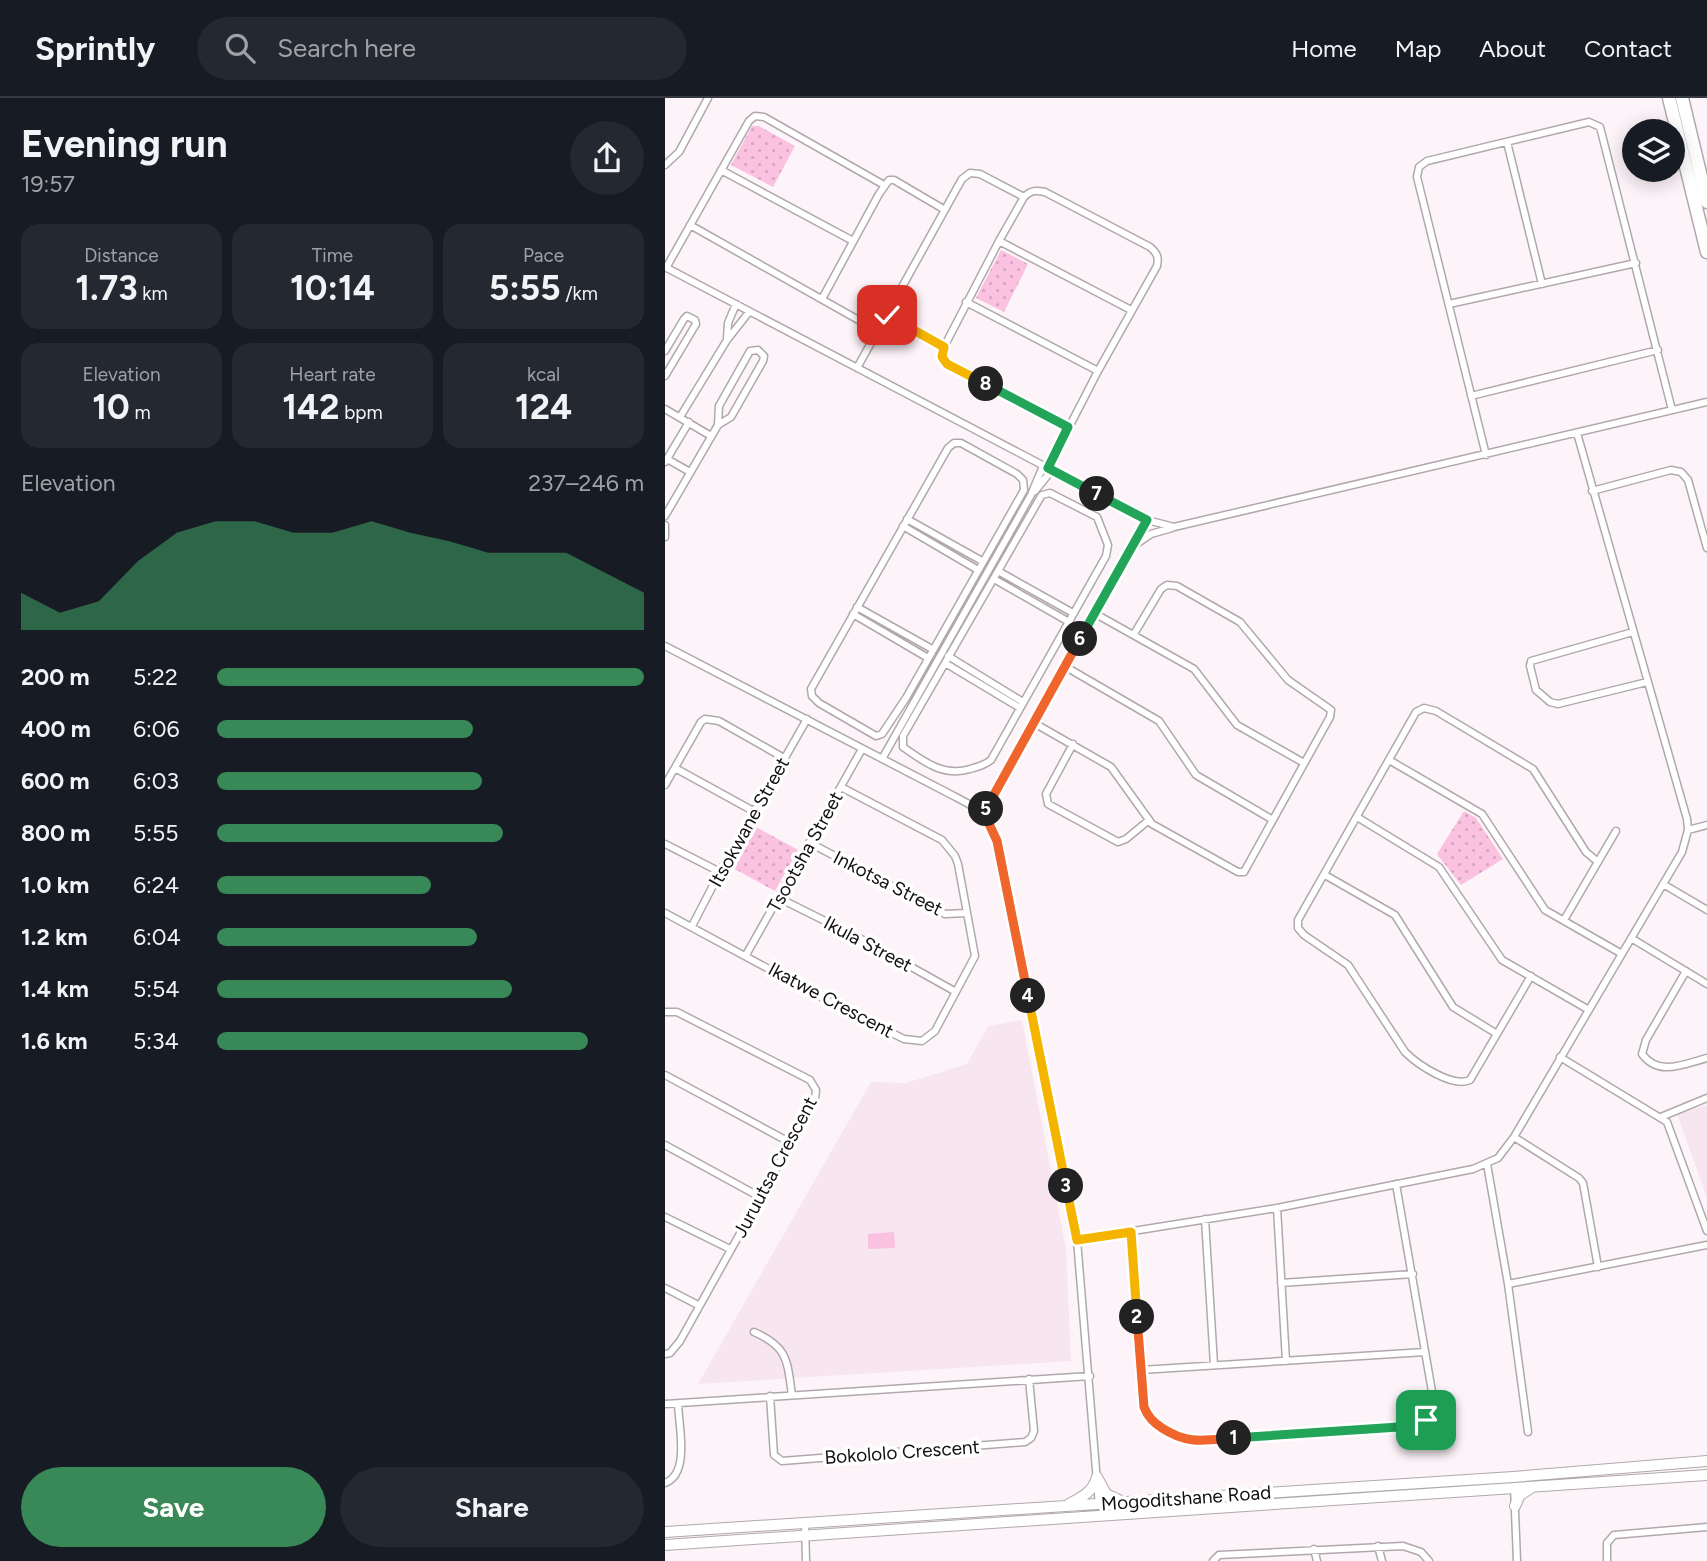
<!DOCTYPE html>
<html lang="en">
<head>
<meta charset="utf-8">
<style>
  :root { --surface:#171b24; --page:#242831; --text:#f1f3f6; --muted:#9ea1a6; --line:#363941; --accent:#388858 }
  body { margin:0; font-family:Figtree,sans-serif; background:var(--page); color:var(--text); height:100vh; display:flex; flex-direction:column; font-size:26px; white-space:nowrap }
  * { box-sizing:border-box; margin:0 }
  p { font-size:23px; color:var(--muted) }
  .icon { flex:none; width:38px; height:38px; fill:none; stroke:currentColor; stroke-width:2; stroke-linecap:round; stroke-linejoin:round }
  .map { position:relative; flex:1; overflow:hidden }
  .side { display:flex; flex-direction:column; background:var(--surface); width:665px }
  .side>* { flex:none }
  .tools { position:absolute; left:957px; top:21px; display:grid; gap:14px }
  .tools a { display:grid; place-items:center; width:63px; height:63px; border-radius:50%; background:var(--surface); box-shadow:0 4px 18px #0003; font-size:35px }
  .pin { position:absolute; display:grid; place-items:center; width:60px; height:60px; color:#fff; margin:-30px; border-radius:14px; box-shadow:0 4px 10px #0006 }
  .km { position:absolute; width:35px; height:35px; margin:-18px; border-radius:50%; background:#222; color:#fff; font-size:19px; line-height:35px; text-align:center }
  .round { display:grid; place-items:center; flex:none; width:74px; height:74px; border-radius:37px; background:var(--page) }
  .summary { display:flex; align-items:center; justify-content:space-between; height:119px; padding:0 21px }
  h1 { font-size:38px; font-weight:700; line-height:52px }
  .stats { display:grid; grid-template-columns:repeat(3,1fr); gap:10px; height:119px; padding:7px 21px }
  .stats div { display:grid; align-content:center; border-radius:18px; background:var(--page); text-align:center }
  .stats b { font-size:35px; font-weight:700 }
  .stats small { font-size:19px; font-weight:400 }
  .stats p { font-size:19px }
  .chart { height:196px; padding:14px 21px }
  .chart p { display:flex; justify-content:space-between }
  .chart svg { width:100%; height:126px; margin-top:7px; fill:var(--accent); opacity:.7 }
  .primary-button { display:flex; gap:14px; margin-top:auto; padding:14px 21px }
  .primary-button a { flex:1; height:80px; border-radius:42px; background:var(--accent); color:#fff; font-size:28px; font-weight:700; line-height:80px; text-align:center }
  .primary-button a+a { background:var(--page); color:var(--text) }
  ul { padding:0 21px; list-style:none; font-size:23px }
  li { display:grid; grid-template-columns:112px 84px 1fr; align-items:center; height:52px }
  li i { height:18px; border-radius:9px; background:var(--accent) }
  header { display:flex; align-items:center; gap:42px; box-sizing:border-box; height:98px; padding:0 35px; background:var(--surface); border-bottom:2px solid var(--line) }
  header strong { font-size:33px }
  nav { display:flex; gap:38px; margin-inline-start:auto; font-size:24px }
  .search { width:490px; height:63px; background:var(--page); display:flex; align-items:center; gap:18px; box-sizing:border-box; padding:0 24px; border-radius:38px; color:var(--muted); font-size:26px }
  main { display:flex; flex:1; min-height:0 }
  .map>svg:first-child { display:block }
  .built { fill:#f7e6ef }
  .green { fill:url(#green-dots) }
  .pitch { fill:#fbc1e0 }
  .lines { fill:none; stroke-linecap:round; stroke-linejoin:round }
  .street-casing { stroke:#b0a8ac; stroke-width:9 }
  .secondary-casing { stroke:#b0a8ac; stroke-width:12 }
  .highway-casing { stroke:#b0a8ac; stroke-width:15 }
  .street { stroke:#fff; stroke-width:6 }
  .secondary { stroke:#fff; stroke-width:10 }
  .highway { stroke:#fff; stroke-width:12 }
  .split-1-casing { stroke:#fff; stroke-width:14 }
  .split-2-casing { stroke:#fff; stroke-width:14 }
  .split-3-casing { stroke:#fff; stroke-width:14 }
  .split-4-casing { stroke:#fff; stroke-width:14 }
  .split-5-casing { stroke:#fff; stroke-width:14 }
  .split-6-casing { stroke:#fff; stroke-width:14 }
  .split-7-casing { stroke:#fff; stroke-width:14 }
  .split-8-casing { stroke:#fff; stroke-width:14 }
  .split-9-casing { stroke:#fff; stroke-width:14 }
  .split-1 { stroke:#22a559; stroke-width:9 }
  .split-2 { stroke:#f0652b; stroke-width:9 }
  .split-3 { stroke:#f5b400; stroke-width:9 }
  .split-4 { stroke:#f5b400; stroke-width:9 }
  .split-5 { stroke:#f0652b; stroke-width:9 }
  .split-6 { stroke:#f0652b; stroke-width:9 }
  .split-7 { stroke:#22a559; stroke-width:9 }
  .split-8 { stroke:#22a559; stroke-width:9 }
  .split-9 { stroke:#f5b400; stroke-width:9 }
  .labels { text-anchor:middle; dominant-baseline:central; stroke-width:7; stroke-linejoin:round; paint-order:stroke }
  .street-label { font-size:19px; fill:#131011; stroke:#fff }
</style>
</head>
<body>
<header>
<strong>Sprintly</strong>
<div class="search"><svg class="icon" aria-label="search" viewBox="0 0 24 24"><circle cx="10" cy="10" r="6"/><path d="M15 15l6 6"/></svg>Search here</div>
<nav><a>Home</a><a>Map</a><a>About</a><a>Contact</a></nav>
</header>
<main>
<section class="side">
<div class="summary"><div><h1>Evening run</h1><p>19:57</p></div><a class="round"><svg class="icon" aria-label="share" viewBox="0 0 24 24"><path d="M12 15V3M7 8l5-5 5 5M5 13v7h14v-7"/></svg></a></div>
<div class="stats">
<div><p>Distance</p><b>1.73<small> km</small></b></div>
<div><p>Time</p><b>10:14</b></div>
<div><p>Pace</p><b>5:55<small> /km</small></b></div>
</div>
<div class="stats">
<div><p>Elevation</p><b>10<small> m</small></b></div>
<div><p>Heart rate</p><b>142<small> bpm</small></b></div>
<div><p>kcal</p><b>124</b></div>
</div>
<div class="chart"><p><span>Elevation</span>237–246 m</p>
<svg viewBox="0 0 160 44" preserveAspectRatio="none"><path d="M0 44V31L10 38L20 34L30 20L40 10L50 6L60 6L70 10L80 10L90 6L100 10L110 13L120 17L130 17L140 17L150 24L160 31V44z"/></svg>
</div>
<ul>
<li><b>200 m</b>5:22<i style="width:100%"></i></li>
<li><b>400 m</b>6:06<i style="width:60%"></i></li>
<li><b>600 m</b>6:03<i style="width:62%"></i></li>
<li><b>800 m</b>5:55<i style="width:67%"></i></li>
<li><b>1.0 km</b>6:24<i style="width:50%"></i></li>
<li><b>1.2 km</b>6:04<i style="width:61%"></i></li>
<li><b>1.4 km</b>5:54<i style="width:69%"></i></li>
<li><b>1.6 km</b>5:34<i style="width:87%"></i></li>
</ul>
<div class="primary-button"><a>Save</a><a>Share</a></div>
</section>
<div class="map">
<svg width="1042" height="1463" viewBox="0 0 1042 1463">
  <defs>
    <pattern id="green-dots" width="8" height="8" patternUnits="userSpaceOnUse" patternTransform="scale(1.75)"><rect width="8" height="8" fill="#fbc1e0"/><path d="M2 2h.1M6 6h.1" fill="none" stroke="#d6a5bf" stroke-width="1.8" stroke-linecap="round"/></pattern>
  </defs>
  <rect width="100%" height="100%" fill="#fdf4f9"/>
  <path class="built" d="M357,922L401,1151L406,1263L33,1286L206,984L241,985L302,966L323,928Z
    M1042,1007V1100L1012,1016Z"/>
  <path class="green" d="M87,28H94L130,48L108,89L66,67Z
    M336,152L363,166L339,214L311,200Z
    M799,713L811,720L838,761L796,787L772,756Z
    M91,729L133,752L110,793L68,770Z"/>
  <path class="pitch" d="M229,1134L230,1150L203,1151V1136Z"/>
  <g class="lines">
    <g class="street-casing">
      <path id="street" d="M842,44L877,186
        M0,67L14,54L43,0
        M56,72L188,143
        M25,127L213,233
        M334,143L466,212
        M0,169L482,422L509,429L1042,304
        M1,170L84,23L90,18L99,19L219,87
        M157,201L214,96L224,82H229L280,112
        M301,204L433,273
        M784,206L971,165
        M222,217L279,249
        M62,240L63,225L71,206
        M0,253L19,221L22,218L30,222L31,226L0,278
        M192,270L297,81L305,75L315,76L359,99
        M806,298L993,252
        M0,311L46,338
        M15,319L62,242L84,214
        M289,345H296L352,376L358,382L359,392L241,600L217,636L211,638L154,605L147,598L146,591L283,350Z
        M821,357L752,79L754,69L762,63L924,24L935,29L1007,312
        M2,361L24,324
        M0,364L2,361L25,374
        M383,370L433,273L492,168C494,159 492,155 485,149L380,94C371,92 366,92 359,99L334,143L279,249L277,259L282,266L403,329
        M370,393L387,372
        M927,393L1006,372L1016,374L1023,382L1042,450
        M385,395L432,419L443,447L441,458L326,662C320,667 313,669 305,671C279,679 259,664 238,649V638L375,400L377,397Z
        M0,418L53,327L66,319L98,263L99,258L93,252L85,253L54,308L53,327
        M242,421L317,463
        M0,427V439
        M238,428L313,472
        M470,447L486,436L507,430
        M333,473L408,515
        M329,481L404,524
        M192,509L267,551
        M429,515L529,571L572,627L639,665
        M188,516L263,560
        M968,534L866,563L865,568L871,592L885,604L893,606L982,584
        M0,548L283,695C309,709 323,712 332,742L412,1142L434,1408
        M283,558L358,604
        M280,565L355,610
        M401,569L494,623L531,677L608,722
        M369,625L446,669L487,726L573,774H579L665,619L666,612L623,582L575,524L512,488L502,487L496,491L469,536
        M408,646L381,696L383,706L453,744L461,741L484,722
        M217,661L366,397L378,368
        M724,662L817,716L880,812L957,856
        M10,670L90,714
        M0,687L36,624L40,621L54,623L119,660
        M319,715L482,422
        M692,719L774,769L837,862L924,912
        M1023,732L1042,727
        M145,745L280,816L302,815
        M0,746L55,774
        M660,777L730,817L788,909L832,936
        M998,786L1042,812
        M114,800L200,843L291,894
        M0,815L167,905L239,941L257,943L270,933L310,858L293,766L290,758L277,742L176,689
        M899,822L951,733
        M27,828L55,774L142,621
        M966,840L1042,886
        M81,857L197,651
        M1021,873L981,942L977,956C994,979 1019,966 1042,960
        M866,878L805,982C788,990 753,967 740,954L683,867L639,837L633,830V822L751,614L759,610L771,613L868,671L921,754L933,764
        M0,914H12L145,982L151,992L150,1001L15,1243L5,1255L0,1256
        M895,959L1002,1024L1042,1133
        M0,977L126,1045
        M996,1019L1042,1000
        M849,1039L914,1080L918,1085L933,1169
        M0,1047L95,1099
        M822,1066L843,1186L863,1334
        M612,1110L621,1263
        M0,1119L65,1151
        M540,1121L549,1267
        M465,1134L479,1309C486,1328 509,1340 528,1343L749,1328L766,1318L769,1305L731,1086
        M412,1142L612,1110L808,1071L833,1060L849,1039L1017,754L1023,732L1022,721L912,335
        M616,1185L748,1176
        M843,1186L1042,1147
        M0,1190L33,1207
        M89,1234C123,1249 122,1262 127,1297
        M476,1272L760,1254
        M105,1298L109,1357L117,1363L360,1344L366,1340L369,1333L364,1281
        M0,1306L425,1278
        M0,1385C25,1376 14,1329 13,1306
        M849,1388L852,1463
        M140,1425L141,1463
        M713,1448L717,1463
        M649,1451L652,1463
        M548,1463L554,1457L738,1448L756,1454L764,1463
        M942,1463V1445L949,1437L1042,1429"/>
    </g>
    <g class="secondary-casing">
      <path id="secondary" d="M432,1379L441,1396L454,1402
        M404,1406C417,1399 428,1394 432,1379
        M850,1408L855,1397L866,1390
        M0,1434L848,1379L1042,1363
        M0,1447L1042,1377"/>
    </g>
    <g class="highway-casing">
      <path id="highway" d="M1004,0L1042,154
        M1017,0L1042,104"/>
    </g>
    <use href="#street" class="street"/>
    <use href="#secondary" class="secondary"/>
    <use href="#highway" class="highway"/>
  </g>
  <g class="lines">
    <g class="split-1-casing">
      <path id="split-1" d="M569,1340L749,1328L761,1322"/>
    </g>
    <g class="split-2-casing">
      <path id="split-2" d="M472,1219L479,1309C483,1319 488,1324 497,1330C523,1347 540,1342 569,1340"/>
    </g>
    <g class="split-3-casing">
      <path id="split-3" d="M401,1088L412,1142L466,1134L472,1219"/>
    </g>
    <g class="split-4-casing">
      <path id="split-4" d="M363,898L401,1088"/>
    </g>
    <g class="split-5-casing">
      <path id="split-5" d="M321,711L319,715L332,743L363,898"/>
    </g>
    <g class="split-6-casing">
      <path id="split-6" d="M321,711L415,541"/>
    </g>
    <g class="split-7-casing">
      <path id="split-7" d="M415,541L482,422L432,396"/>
    </g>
    <g class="split-8-casing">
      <path id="split-8" d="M321,286L403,329L383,370L432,396"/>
    </g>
    <g class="split-9-casing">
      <path id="split-9" d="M222,217L279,249L277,259L282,266L321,286"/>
    </g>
    <use href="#split-1" class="split-1"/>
    <use href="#split-2" class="split-2"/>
    <use href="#split-3" class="split-3"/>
    <use href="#split-4" class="split-4"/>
    <use href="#split-5" class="split-5"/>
    <use href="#split-6" class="split-6"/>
    <use href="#split-7" class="split-7"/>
    <use href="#split-8" class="split-8"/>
    <use href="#split-9" class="split-9"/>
  </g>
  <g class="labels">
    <g class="street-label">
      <text transform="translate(84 724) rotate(-61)">Itsokwane Street</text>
      <text transform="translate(140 754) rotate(-61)">Tsootsha Street</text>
      <text transform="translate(223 785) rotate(27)">Inkotsa Street</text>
      <text transform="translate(203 846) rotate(28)">Ikula Street</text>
      <text transform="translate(166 902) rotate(28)">Ikatwe Crescent</text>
      <text transform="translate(110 1069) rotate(-62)">Juruutsa Crescent</text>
      <text transform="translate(237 1354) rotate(-4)">Bokololo Crescent</text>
      <text transform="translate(521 1400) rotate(-4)">Mogoditshane Road</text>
    </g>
  </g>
</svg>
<div class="tools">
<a><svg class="icon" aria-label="layers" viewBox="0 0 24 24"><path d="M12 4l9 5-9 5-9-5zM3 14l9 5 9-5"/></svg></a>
</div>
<div class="pin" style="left:761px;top:1322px;background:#1e9e55"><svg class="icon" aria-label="arrive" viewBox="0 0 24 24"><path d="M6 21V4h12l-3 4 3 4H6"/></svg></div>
<div class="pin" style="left:222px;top:217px;background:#d93025"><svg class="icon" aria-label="check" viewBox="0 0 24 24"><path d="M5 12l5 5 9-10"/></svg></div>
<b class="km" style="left:569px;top:1340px">1</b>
<b class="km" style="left:472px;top:1219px">2</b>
<b class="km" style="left:401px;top:1088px">3</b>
<b class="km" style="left:363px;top:898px">4</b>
<b class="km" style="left:321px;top:711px">5</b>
<b class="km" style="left:415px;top:541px">6</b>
<b class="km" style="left:432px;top:396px">7</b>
<b class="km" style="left:321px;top:286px">8</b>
</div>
</main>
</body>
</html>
